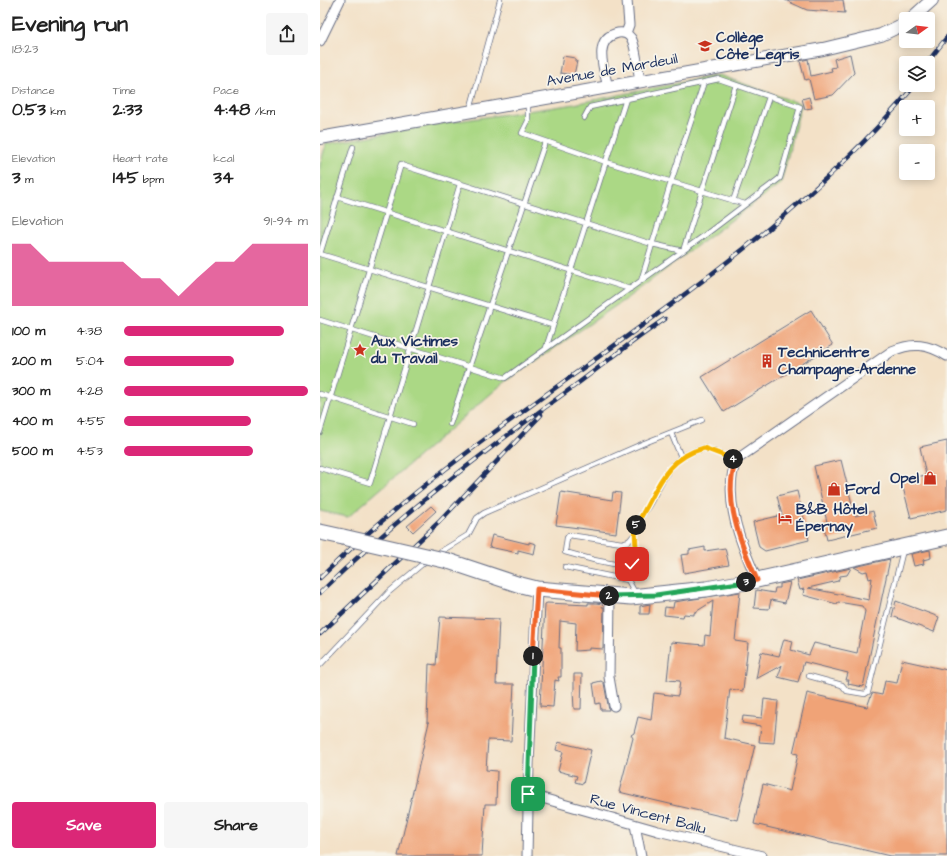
<!DOCTYPE html>
<html lang="en">
<head>
<meta charset="utf-8">
<style>
  :root { --surface:#fff; --page:#f6f6f6; --text:#222; --muted:#767676; --accent:#db2777 }
  body { margin:0; font-family:"Architects Daughter",sans-serif; background:var(--page); color:var(--text); height:100vh; display:flex; flex-direction:column; font-size:15px; white-space:nowrap }
  * { box-sizing:border-box; margin:0 }
  p { font-size:13px; color:var(--muted) }
  .icon { flex:none; width:22px; height:22px; fill:none; stroke:currentColor; stroke-width:2; stroke-linecap:round; stroke-linejoin:round }
  .map { position:relative; flex:1; overflow:hidden }
  .side { display:flex; flex-direction:column; background:var(--surface); width:320px }
  .side>* { flex:none }
  .needle { width:26px; rotate:75deg }
  .buttons { position:absolute; left:579px; top:12px; display:grid; gap:8px }
  .buttons a { display:grid; place-items:center; width:36px; height:36px; border-radius:4px; background:var(--surface); box-shadow:0 2px 10px #0003; font-size:20px }
  .pin { position:absolute; display:grid; place-items:center; width:34px; height:34px; color:#fff; margin:-17px; border-radius:8px; box-shadow:0 2px 6px #0006 }
  .km { position:absolute; width:20px; height:20px; margin:-10px; border-radius:50%; background:#222; color:#fff; font-size:11px; line-height:20px; text-align:center }
  .round { display:grid; place-items:center; flex:none; width:42px; height:42px; border-radius:4px; background:var(--page) }
  .head { display:flex; align-items:center; justify-content:space-between; height:68px; padding:0 12px }
  h1 { font-size:22px; font-weight:700; line-height:30px }
  .figures { display:grid; grid-template-columns:repeat(3,1fr); gap:6px; height:68px; padding:4px 12px }
  .figures div { display:grid; align-content:center }
  .figures b { font-size:17px; font-weight:700 }
  .figures small { font-size:11px; font-weight:400 }
  .figures p { font-size:11px }
  .chart { height:112px; padding:8px 12px }
  .chart p { display:flex; justify-content:space-between }
  .chart svg { width:100%; height:72px; margin-top:4px; fill:var(--accent); opacity:.7 }
  .action { display:flex; gap:8px; margin-top:auto; padding:8px 12px }
  .action a { flex:1; height:46px; border-radius:4px; background:var(--accent); color:#fff; font-size:16px; font-weight:700; line-height:46px; text-align:center }
  .action a+a { background:var(--page); color:var(--text) }
  ul { padding:0 12px; list-style:none; font-size:13px }
  li { display:grid; grid-template-columns:64px 48px 1fr; align-items:center; height:30px }
  li i { height:10px; border-radius:5px; background:var(--accent) }
  main { display:flex; flex:1; min-height:0 }
  .map>svg:first-child { display:block }
  .green { fill:#abd885; stroke:#638472 }
  .building { fill:#f0a377 }
  .lines { fill:none; stroke-linecap:round; stroke-linejoin:round }
  .service-casing { stroke:#676d83; stroke-width:6 }
  .minor-casing { stroke:#676d83; stroke-width:11 }
  .tertiary-casing { stroke:#676d83; stroke-width:14 }
  .primary-casing { stroke:#676d83; stroke-width:17 }
  .service { stroke:#fff; stroke-width:4.5 }
  .minor { stroke:#fff; stroke-width:9 }
  .tertiary { stroke:#fff; stroke-width:12 }
  .primary { stroke:#fff; stroke-width:15 }
  .rail-casing { stroke:#1b2f5e; stroke-width:4.5 }
  .rail { stroke:#f7f3e8; stroke-width:3; stroke-dasharray:9; stroke-linecap:butt }
  .primary-bridge-casing { stroke:#676d83; stroke-width:17; stroke-linecap:butt }
  .primary-bridge { stroke:#fff; stroke-width:15 }
  .split-1-casing { stroke:#fff; stroke-width:8 }
  .split-2-casing { stroke:#fff; stroke-width:8 }
  .split-3-casing { stroke:#fff; stroke-width:8 }
  .split-4-casing { stroke:#fff; stroke-width:8 }
  .split-5-casing { stroke:#fff; stroke-width:8 }
  .split-6-casing { stroke:#fff; stroke-width:8 }
  .split-1 { stroke:#22a559; stroke-width:5 }
  .split-2 { stroke:#f0652b; stroke-width:5 }
  .split-3 { stroke:#22a559; stroke-width:5 }
  .split-4 { stroke:#f0652b; stroke-width:5 }
  .split-5 { stroke:#f5b400; stroke-width:5 }
  .split-6 { stroke:#f5b400; stroke-width:5 }
  .labels { text-anchor:middle; dominant-baseline:central; stroke-width:3.5; stroke-linejoin:round; paint-order:stroke }
  .poi-label { font-size:15px; font-weight:bold; fill:#1b2f5e; stroke:#f7f3e8; text-anchor:start }
  .street-label { font-size:15px; fill:#1b2f5e; stroke:#f7f3e8 }
</style>
</head>
<body>
<main>
<section class="side">
<div class="head"><div><h1>Evening run</h1><p>18:23</p></div><a class="round"><svg class="icon" aria-label="share" viewBox="0 0 24 24"><path d="M12 15V3M7 8l5-5 5 5M5 13v7h14v-7"/></svg></a></div>
<div class="figures">
<div><p>Distance</p><b>0.53<small> km</small></b></div>
<div><p>Time</p><b>2:33</b></div>
<div><p>Pace</p><b>4:48<small> /km</small></b></div>
</div>
<div class="figures">
<div><p>Elevation</p><b>3<small> m</small></b></div>
<div><p>Heart rate</p><b>145<small> bpm</small></b></div>
<div><p>kcal</p><b>34</b></div>
</div>
<div class="chart"><p><span>Elevation</span>91–94 m</p>
<svg viewBox="0 0 160 44" preserveAspectRatio="none"><path d="M0 44V6L10 6L20 17L30 17L40 17L50 17L60 17L70 27L80 27L90 38L100 27L110 17L120 17L130 6L140 6L150 6L160 6V44z"/></svg>
</div>
<ul>
<li><b>100 m</b>4:38<i style="width:87%"></i></li>
<li><b>200 m</b>5:04<i style="width:60%"></i></li>
<li><b>300 m</b>4:28<i style="width:100%"></i></li>
<li><b>400 m</b>4:55<i style="width:69%"></i></li>
<li><b>500 m</b>4:53<i style="width:70%"></i></li>
</ul>
<div class="action"><a>Save</a><a>Share</a></div>
</section>
<div class="map">
<svg width="627" height="856" viewBox="0 0 627 856">
  <rect width="100%" height="100%" fill="#f7f3e8"/>
  <filter id="ink" filterUnits="userSpaceOnUse"><feTurbulence type="fractalNoise" baseFrequency=".025" numOctaves="2"/><feDisplacementMap in="SourceGraphic" scale="8" xChannelSelector="R" yChannelSelector="G"/><feConvolveMatrix kernelMatrix="1 2 1 2 8 2 1 2 1" color-interpolation-filters="sRGB"/></filter>
  <filter id="wash" filterUnits="userSpaceOnUse"><feTurbulence type="fractalNoise" baseFrequency=".012" numOctaves="4" result="noise"/><feDisplacementMap in="SourceGraphic" scale="16" xChannelSelector="R" yChannelSelector="G"/><feGaussianBlur stdDeviation="0.9" result="paint"/><feColorMatrix in="noise" values="0 0 0 0 0 0 0 0 0 0 0 0 0 0 0 0 0 1.4 0 .05"/><feComposite in="paint" operator="in"/></filter>
  <g filter="url(#wash)">
    <rect width="100%" height="100%" fill="#f3e1c7"/>
    <path class="green" d="M399,75L481,104L461,183L307,298L181,385L28,517L0,511V165L6,144L124,123L249,105Z"/>
    <g id="blocks">
      <path class="building" d="M465,0H523L525,13L487,10Z
        M530,54L534,73L513,95L494,99L489,79L485,80L480,61L488,59L491,76L512,71L511,68L516,67L514,59Z
        M243,56L255,58V61H257L254,75L240,73Z
        M489,97L492,108L485,109L482,99Z
        M491,310L513,345L404,412L382,377Z
        M627,441V510L591,518L581,480L606,475L600,447Z
        M521,460L535,516L553,511L557,528L507,540L503,523L507,522L494,466Z
        M477,491L489,540L445,551L439,547L433,522L462,515L457,496Z
        M241,492L292,500L293,492L301,493L296,533L236,525Z
        M111,506L116,511L93,532L87,526Z
        M172,535L209,544V542L216,544L214,554L198,550V553L169,547Z
        M385,547V551L405,548L409,565L364,573L361,555L369,554V550Z
        M610,550L611,558L603,560L604,564L594,566L591,554Z
        M570,559L543,687L528,684L529,680H526L528,673L484,662L478,682L458,677L462,665L436,679L441,652L459,656L464,639L473,641L471,650L489,655L494,643L537,653L545,611L542,606L518,602L517,604L483,595L484,589L480,590L477,580L531,568L527,575L520,576L518,581L488,588L549,600L552,578L549,579L547,571L543,572L534,567Z
        M470,582L465,603L451,600L449,609L434,608L436,590L454,593L455,588H460V584Z
        M420,592L415,641L428,643L423,691L410,689L404,738L435,745L417,820L299,792L313,738L311,735L314,733L318,717L331,720L334,693L358,696L360,681L347,680L351,642L384,645L385,635L390,636L393,601L374,613V615L364,614L363,617L344,615L345,607L353,608L354,602Z
        M576,601L619,617L614,632L572,616Z
        M227,603L268,605V603H276L283,604L282,607H284L283,649L269,648V650L255,651L256,623L240,621L239,648H241V677H238L239,681L235,680L233,707L220,706L225,604Z
        M330,604L329,614H320V606Z
        M120,617L179,619L176,684H194L191,741L168,740L166,770L177,771L176,804H165L162,856H78L109,722H107L109,664L116,665Z
        M582,660L627,670V856H570L434,824L443,784L470,791L478,754L473,753L487,693L547,707L552,693L562,695L565,681L577,683Z
        M254,674H262L261,709H254L253,691H254Z
        M281,681L284,683L289,710H281L280,703L276,704L273,683Z
        M444,699L458,701L454,743L439,742L441,726L422,723L423,716L442,718Z
        M238,742L271,750L263,784L255,782L257,776L238,771L243,752L236,750Z"/>
    </g>
  </g>
  <g filter="url(#ink)">
    <use href="#blocks" fill-opacity="0" stroke="#676d83" stroke-width="1"/>
    <g class="lines">
      <g class="service-casing">
        <path id="service" d="M208,103V121L202,133L286,162L425,204
          M150,110L180,0
          M81,165L332,244L363,251L416,85
          M17,197L310,289
          M413,201L449,97
          M0,254L232,325
          M0,254L33,147
          M321,281L351,182L384,82
          M0,320L185,378L385,235L460,178L480,107L399,79L270,107L264,118
          M226,348L306,99
          M0,394L93,424
          M130,424L225,142
          M0,432L81,164
          M351,433L361,457
          M0,468L50,483L140,184
          M314,535L309,541L302,543L249,535L247,538L245,552L274,560L309,567C323,556 311,540 316,526C318,519 325,512 329,505C345,477 349,457 384,448L416,460
          M115,555L148,535L157,518L164,513L322,444L382,420
          M245,567L308,580L315,593
          M0,665L69,592L107,560
          M489,676L522,685L527,691L545,694L548,692L583,550"/>
      </g>
      <g class="minor-casing">
        <path id="minor" d="M306,33L309,25L307,0
          M0,41L20,0
          M288,87C284,70 272,38 298,33C303,32 308,34 311,38C316,45 318,71 320,81
          M437,580C421,544 402,499 416,460L572,351C593,342 608,344 627,356
          M290,596L289,677L294,706
          M208,794L338,831L442,856
          M315,825L321,856
          M207,856L209,763L217,589"/>
      </g>
      <g class="tertiary-casing">
        <path id="tertiary" d="M591,19L612,0
          M0,138L503,49L561,35L586,23"/>
      </g>
      <g class="primary-casing">
        <path id="primary" d="M0,532L23,537
          M128,561L197,584L217,589L311,597L386,589L437,580L627,537"/>
      </g>
      <use href="#service" class="service"/>
      <use href="#minor" class="minor"/>
      <use href="#tertiary" class="tertiary"/>
      <use href="#primary" class="primary"/>
      <g class="rail-casing">
        <path id="rail" d="M607,63L627,37
          M0,578C184,396 428,286 595,85
          M0,593C78,516 165,451 253,387C284,364 313,340 345,319
          M0,634L119,522L221,415"/>
      </g>
      <use href="#rail" class="rail"/>
      <g class="primary-bridge-casing">
        <path id="primary-bridge" d="M23,537L128,561"/>
      </g>
      <use href="#primary-bridge" class="primary-bridge"/>
    </g>
  </g>
  <g class="lines" filter="url(#ink)">
    <g class="split-1-casing">
      <path id="split-1" d="M208,794L213,656"/>
    </g>
    <g class="split-2-casing">
      <path id="split-2" d="M213,656L217,589L289,596"/>
    </g>
    <g class="split-3-casing">
      <path id="split-3" d="M289,596L336,595L426,582"/>
    </g>
    <g class="split-4-casing">
      <path id="split-4" d="M413,459L416,460C402,499 421,544 437,580L426,582"/>
    </g>
    <g class="split-5-casing">
      <path id="split-5" d="M316,525C337,493 342,459 384,448L413,459"/>
    </g>
    <g class="split-6-casing">
      <path id="split-6" d="M312,564C320,551 313,538 316,525"/>
    </g>
    <use href="#split-1" class="split-1"/>
    <use href="#split-2" class="split-2"/>
    <use href="#split-3" class="split-3"/>
    <use href="#split-4" class="split-4"/>
    <use href="#split-5" class="split-5"/>
    <use href="#split-6" class="split-6"/>
  </g>
  <defs>
    <g id="school-bare" transform="scale(1.08)"><path d="M0-5L7-2L0 1L-7-2ZM-4 1L0 2.5L4 1V4Q0 6-4 4Z" fill="#c8321e" stroke="#f7f3e8" stroke-width="2.5" paint-order="stroke"/></g>
    <g id="sight-bare" transform="scale(1.08)"><path d="M0-6L1.8-2.2L6-1.7L2.9 1.2L3.7 5.4L0 3.3L-3.7 5.4L-2.9 1.2L-6-1.7L-1.8-2.2Z" fill="#c8321e" stroke="#f7f3e8" stroke-width="2.5" paint-order="stroke"/></g>
    <g id="building-bare" transform="scale(1.08)"><path d="M-4-6H4V6H1V3H-1V6H-4ZM-2.5-4.3h1.7v1.8h-1.7ZM.8-4.3h1.7v1.8H.8ZM-2.5-1h1.7V.8h-1.7ZM.8-1h1.7V.8H.8Z" fill="#c8321e" stroke="#f7f3e8" stroke-width="2.5" paint-order="stroke"/></g>
    <g id="shop-bare" transform="scale(1.08)"><path d="M-5-2.5h2.3a2.7 3.5 0 0 1 5.4 0H5L5.5 6h-11ZM-1.5-2.5h3a1.5 2.3 0 0 0-3 0Z" fill="#c8321e" stroke="#f7f3e8" stroke-width="2.5" paint-order="stroke"/></g>
    <g id="hotel-bare" transform="scale(1.08)"><path d="M-6-4.5h1.5V1H6V5H4.5V3h-9V5H-6ZM-4 0a1.8 1.8 0 1 1 3.6 0ZM.5 0V-2.5h3Q6-2.5 6 0Z" fill="#c8321e" stroke="#f7f3e8" stroke-width="2.5" paint-order="stroke"/></g>
  </defs>
  <g fill-rule="evenodd">
    <use href="#school-bare" x="385" y="46"/>
    <use href="#sight-bare" x="40" y="350"/>
    <use href="#building-bare" x="447" y="361"/>
    <use href="#shop-bare" x="610" y="478"/>
    <use href="#shop-bare" x="514" y="489"/>
    <use href="#hotel-bare" x="465" y="518"/>
  </g>
  <g class="labels">
    <g class="poi-label">
      <text x="396" y="37">Collège<tspan x="396" dy="17">Côte Legris</tspan></text>
      <text x="51" y="341">Aux Victimes<tspan x="51" dy="17">du Travail</tspan></text>
      <text x="458" y="352">Technicentre<tspan x="458" dy="17">Champagne-Ardenne</tspan></text>
      <text x="599" y="478" text-anchor="end">Opel</text>
      <text x="525" y="489">Ford</text>
      <text x="476" y="509">B&amp;B Hôtel<tspan x="476" dy="17">Épernay</tspan></text>
    </g>
    <g class="street-label">
      <text transform="translate(292 70) rotate(-10)">Avenue de Mardeuil</text>
      <text transform="translate(328 814) rotate(15)">Rue Vincent Ballu</text>
    </g>
  </g>
</svg>
<div class="buttons">
<a><svg class="needle" viewBox="-14 -14 28 28"><path d="M0-13l5 13h-10z" fill="#e53935"/><path d="M0 13l5-13h-10z" fill="#767676"/></svg></a>
<a><svg class="icon" aria-label="layers" viewBox="0 0 24 24"><path d="M12 4l9 5-9 5-9-5zM3 14l9 5 9-5"/></svg></a>
<a>+</a>
<a>−</a>
</div>
<div class="pin" style="left:208px;top:794px;background:#1e9e55"><svg class="icon" aria-label="arrive" viewBox="0 0 24 24"><path d="M6 21V4h12l-3 4 3 4H6"/></svg></div>
<div class="pin" style="left:312px;top:564px;background:#d93025"><svg class="icon" aria-label="check" viewBox="0 0 24 24"><path d="M5 12l5 5 9-10"/></svg></div>
<b class="km" style="left:213px;top:656px">1</b>
<b class="km" style="left:289px;top:596px">2</b>
<b class="km" style="left:426px;top:582px">3</b>
<b class="km" style="left:413px;top:459px">4</b>
<b class="km" style="left:316px;top:525px">5</b>
</div>
</main>
</body>
</html>
